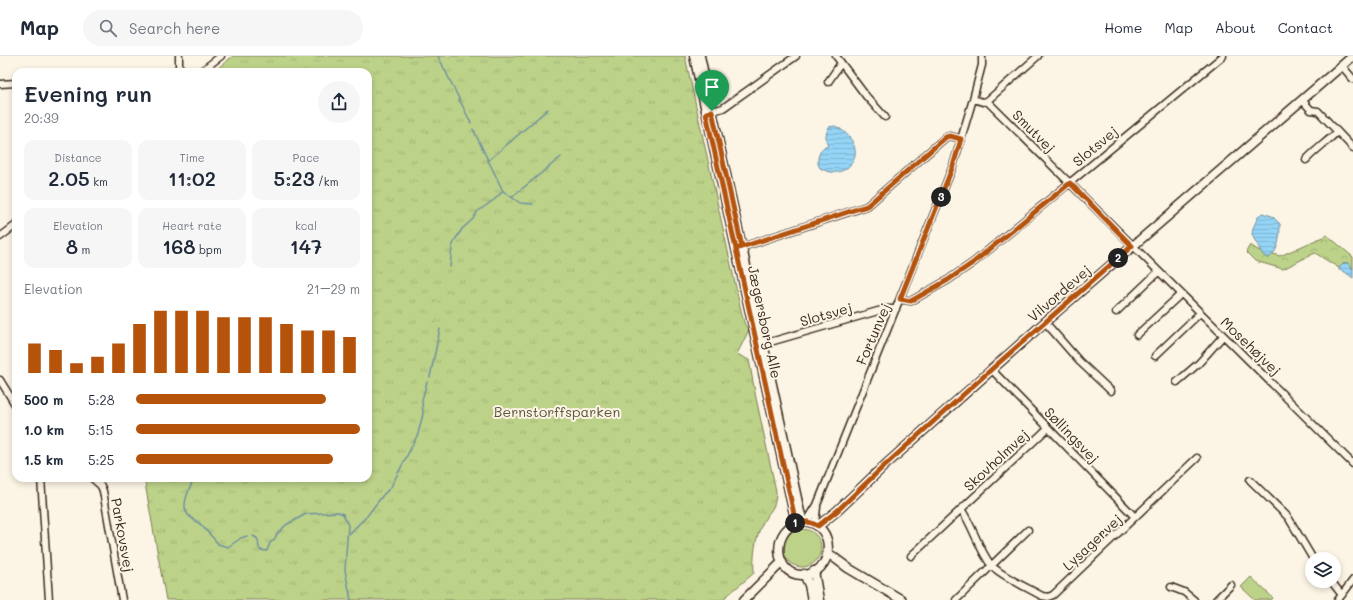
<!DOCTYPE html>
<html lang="en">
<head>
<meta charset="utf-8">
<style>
  :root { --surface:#fff; --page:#f6f6f7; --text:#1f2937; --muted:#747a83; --line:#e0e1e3; --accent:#b45309 }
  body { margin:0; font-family:Mali,sans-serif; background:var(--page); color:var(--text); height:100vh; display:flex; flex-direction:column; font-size:15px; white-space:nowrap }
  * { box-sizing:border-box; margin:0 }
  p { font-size:13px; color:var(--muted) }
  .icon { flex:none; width:22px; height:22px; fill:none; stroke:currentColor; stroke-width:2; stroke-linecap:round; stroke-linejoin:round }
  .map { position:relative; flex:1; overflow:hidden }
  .details { position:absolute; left:12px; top:12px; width:360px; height:414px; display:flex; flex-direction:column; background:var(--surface); border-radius:12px; box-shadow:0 2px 6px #0003 }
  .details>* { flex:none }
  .buttons { position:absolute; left:1305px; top:496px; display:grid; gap:8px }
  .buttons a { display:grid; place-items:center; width:36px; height:36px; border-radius:50%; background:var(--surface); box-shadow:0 2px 6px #0003; font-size:20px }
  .pin { position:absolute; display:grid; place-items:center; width:34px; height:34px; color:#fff; margin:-41px -17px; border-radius:50% 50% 50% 0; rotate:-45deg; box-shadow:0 0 4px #0007 }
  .pin .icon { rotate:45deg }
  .km { position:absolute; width:20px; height:20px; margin:-10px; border-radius:50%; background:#222; color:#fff; font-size:11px; line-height:20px; text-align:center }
  .round { display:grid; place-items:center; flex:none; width:42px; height:42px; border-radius:21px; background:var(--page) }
  .summary { display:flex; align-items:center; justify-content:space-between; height:68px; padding:0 12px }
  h1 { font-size:22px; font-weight:600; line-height:30px }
  .metrics { display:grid; grid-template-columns:repeat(3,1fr); gap:6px; height:68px; padding:4px 12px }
  .metrics div { display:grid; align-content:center; border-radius:10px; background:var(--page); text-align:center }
  .metrics b { font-size:20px; font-weight:600 }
  .metrics small { font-size:11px; font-weight:400 }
  .metrics p { font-size:11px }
  .chart { height:112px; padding:8px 12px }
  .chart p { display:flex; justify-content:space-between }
  .chart svg { width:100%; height:72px; margin-top:4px; stroke:var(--accent); stroke-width:6 }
  ul { padding:0 12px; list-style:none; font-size:13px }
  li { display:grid; grid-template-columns:64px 48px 1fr; align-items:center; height:30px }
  li i { height:10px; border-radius:5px; background:var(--accent) }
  header { display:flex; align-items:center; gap:24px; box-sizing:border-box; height:56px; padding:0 20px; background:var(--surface); border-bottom:1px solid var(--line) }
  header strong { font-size:19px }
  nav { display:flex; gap:22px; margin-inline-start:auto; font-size:14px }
  .search { width:280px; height:36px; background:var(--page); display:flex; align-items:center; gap:10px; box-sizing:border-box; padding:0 14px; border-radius:22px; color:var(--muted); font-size:15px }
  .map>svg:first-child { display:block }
  .grass { fill:#bcd289; stroke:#7c7e54 }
  .forest { fill:url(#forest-crowns); stroke:#7c7e54 }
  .park { fill:url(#park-tufts); stroke:#7c7e54 }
  .water { fill:url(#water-rules); stroke:#7090a0 }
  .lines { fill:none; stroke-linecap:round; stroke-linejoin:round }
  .stream { stroke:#7090a0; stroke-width:1.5 }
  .street-casing { stroke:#3b2a1e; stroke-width:9 }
  .secondary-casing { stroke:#3b2a1e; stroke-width:11 }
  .street { stroke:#fcf5e5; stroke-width:6 }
  .secondary { stroke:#fcf5e5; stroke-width:8 }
  .route-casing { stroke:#fff; stroke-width:8 }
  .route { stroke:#b45309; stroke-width:5 }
  .labels { text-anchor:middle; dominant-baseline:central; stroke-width:4; stroke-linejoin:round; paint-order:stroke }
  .street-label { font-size:14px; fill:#3b2a1e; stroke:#fcf5e5 }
  .park-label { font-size:14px; fill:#5b5439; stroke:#fcf5e5 }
</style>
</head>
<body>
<header>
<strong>Map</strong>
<div class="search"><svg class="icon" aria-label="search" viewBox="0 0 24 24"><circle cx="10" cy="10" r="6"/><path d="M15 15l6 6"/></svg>Search here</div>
<nav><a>Home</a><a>Map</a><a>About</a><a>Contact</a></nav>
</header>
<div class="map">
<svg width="1353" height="544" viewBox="0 0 1353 544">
  <defs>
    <pattern id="forest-crowns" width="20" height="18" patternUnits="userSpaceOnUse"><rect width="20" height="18" fill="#bcd289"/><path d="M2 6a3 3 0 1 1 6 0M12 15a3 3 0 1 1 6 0" fill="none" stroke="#a2b476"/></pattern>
    <pattern id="park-tufts" width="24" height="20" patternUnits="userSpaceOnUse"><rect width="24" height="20" fill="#bcd289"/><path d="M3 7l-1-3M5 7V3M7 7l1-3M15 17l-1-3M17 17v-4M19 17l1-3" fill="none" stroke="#a2b476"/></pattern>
    <pattern id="water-rules" width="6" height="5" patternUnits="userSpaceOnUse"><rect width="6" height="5" fill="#94d4f6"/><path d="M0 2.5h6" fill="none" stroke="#80b6d2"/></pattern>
  </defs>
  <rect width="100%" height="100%" fill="#fcf5e5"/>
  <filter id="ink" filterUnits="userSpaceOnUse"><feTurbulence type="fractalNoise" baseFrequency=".025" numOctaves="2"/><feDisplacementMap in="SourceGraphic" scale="8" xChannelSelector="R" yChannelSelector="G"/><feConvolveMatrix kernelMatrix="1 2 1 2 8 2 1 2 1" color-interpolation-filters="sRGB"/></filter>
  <g filter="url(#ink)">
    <path class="grass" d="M783 492a19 19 0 1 1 38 0a19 19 0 1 1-38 0Z
      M1251,521L1273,542L1271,544H1255L1241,531Z"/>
    <path class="forest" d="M1327,179L1353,201V213L1348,207H1344L1339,212L1315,197L1283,213L1255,205L1246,196L1250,189L1258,194L1280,200Z"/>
    <path class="park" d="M233,0H685L742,259L745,269L749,274L737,298L749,304L756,342L776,435C776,453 771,452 763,466C755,482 753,499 754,517L722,544H166L144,422H368V16H213Z"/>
    <path class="water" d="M835,70C852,78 864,98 847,112C843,115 837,117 832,116C828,116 824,114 820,112C815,105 819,92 828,90C825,84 825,78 829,71Z
      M1262,157L1272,160L1280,168C1280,179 1279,197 1268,202L1263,199L1252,179L1253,172L1258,161Z
      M1344,207H1348L1353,213V222L1345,216L1339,214V212Z"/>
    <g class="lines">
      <path class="stream" d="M438,0L471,67
        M473,73L503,135L520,147L533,148
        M489,104L548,53
        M512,141L561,101
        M450,211L452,191L455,184L462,173L473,163L477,156L495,143L503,135
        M430,321L440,273
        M194,422C191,430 185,440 185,449C184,462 197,463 204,472C209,478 214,482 218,488L228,491L241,482L247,480
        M391,431L418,378L423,358L422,344L427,326
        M349,478L367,460L383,439L389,433
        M253,480C262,484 256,487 260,494L267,495L270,487L274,484L277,478L286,469L306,458L338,456L343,458L348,469L345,514L351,544"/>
      <g class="street-casing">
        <path id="street" d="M836,0L866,40L885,61
          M1342,10L1353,23
          M179,16V0
          M200,16L221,0
          M828,26L841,7
          M0,28L16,27
          M973,43L983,46L987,45L1038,0
          M1302,44L1311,54L1318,55L1353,92
          M987,45L1353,408
          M709,56L723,52L796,0
          M1306,104C1316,93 1327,86 1337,76
          M0,181L16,169
          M739,192L867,150L946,81L950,80L961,83
          M900,243L911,245L948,224L974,206L1223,0
          M1116,256L1158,216
          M1045,266L1079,305L1111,335
          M1137,279L1181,238
          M763,288L885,253H896
          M1155,300L1200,257
          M991,313L1135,461
          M0,324L16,350
          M1177,326L1199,307L1223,280
          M41,422L49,544
          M92,422L101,430L103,435L122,544
          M1250,424L1288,461L1313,503
          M961,453C973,470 978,492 991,509C1001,520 1028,532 1042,540L1048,541L1053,539L1197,402
          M807,465L817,449L953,110L973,43L982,9V0
          M815,468L817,451
          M911,500L1048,372
          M1331,525L1342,539
          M1171,531L1184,536L1194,544
          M956,544L1028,474
          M1216,544L1231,529
          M1338,544L1353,524"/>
      </g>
      <g class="secondary-casing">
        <path id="secondary" d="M694,0L794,458L795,468
          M700,0L800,456L803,465
          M803,465C838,467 835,520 801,519C772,518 771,470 803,465Z
          M818,470L837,455L883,411L1045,266L1353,0
          M828,497L848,512L902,544
          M814,515L819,544
          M804,518L809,529L812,544
          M744,544L782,506"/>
      </g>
      <use href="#street" class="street"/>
      <use href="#secondary" class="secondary"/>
    </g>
  </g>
  <g class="lines" filter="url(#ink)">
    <g class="route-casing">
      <path id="route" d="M712,55L742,191L736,193L794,458L795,468C803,464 810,465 818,470L837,455L883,411L994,311L1132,190L1070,127L974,206L948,224L911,245L900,243L953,110L961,83L950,80L946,81L867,150L857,153L748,189L736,193L706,57L712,55"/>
    </g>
    <use href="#route" class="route"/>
  </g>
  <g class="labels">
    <g class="street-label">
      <text transform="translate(1034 75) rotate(45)">Smutvej</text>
      <text transform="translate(1095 90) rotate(-40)">Slotsvej</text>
      <text transform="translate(1059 237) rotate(-41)">Vilvordevej</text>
      <text transform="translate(826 258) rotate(-16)">Slotsvej</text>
      <text transform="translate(765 266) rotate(78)">Jægersborg Alle</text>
      <text transform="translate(873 278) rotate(-67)">Fortunvej</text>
      <text transform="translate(1251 290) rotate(44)">Mosehøjvej</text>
      <text transform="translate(1072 379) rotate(46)">Søllingsvej</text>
      <text transform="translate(996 404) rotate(-43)">Skovholmvej</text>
      <text transform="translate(123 479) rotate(80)">Parkovsvej</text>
      <text transform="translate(1092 486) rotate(-43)">Lysagervej</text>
    </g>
    <g class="park-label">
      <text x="557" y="355">Bernstorffsparken</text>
    </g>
  </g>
</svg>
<div class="buttons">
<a><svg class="icon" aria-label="layers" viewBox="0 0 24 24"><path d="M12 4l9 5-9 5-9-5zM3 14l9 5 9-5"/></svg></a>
</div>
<div class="pin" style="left:712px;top:55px;background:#1e9e55"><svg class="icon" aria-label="arrive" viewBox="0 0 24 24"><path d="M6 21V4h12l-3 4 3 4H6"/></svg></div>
<b class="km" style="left:795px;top:467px">1</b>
<b class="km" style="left:1118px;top:202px">2</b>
<b class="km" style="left:941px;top:141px">3</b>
<section class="details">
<div class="summary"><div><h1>Evening run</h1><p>20:39</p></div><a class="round"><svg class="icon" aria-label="share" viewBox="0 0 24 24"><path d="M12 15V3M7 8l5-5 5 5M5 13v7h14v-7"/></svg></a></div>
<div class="metrics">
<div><p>Distance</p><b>2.05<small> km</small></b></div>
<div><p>Time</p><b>11:02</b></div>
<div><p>Pace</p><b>5:23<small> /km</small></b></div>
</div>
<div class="metrics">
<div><p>Elevation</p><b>8<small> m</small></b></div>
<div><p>Heart rate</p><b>168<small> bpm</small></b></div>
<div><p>kcal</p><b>147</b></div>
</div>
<div class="chart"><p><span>Elevation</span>21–29 m</p>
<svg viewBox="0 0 160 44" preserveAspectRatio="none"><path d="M5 44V26M15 44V30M25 44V38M35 44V34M45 44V26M55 44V14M65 44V6M75 44V6M85 44V6M95 44V10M105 44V10M115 44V10M125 44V14M135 44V18M145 44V18M155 44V22"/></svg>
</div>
<ul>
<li><b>500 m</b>5:28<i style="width:85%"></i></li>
<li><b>1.0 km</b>5:15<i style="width:100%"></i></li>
<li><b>1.5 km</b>5:25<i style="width:88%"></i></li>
</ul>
</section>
</div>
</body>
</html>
